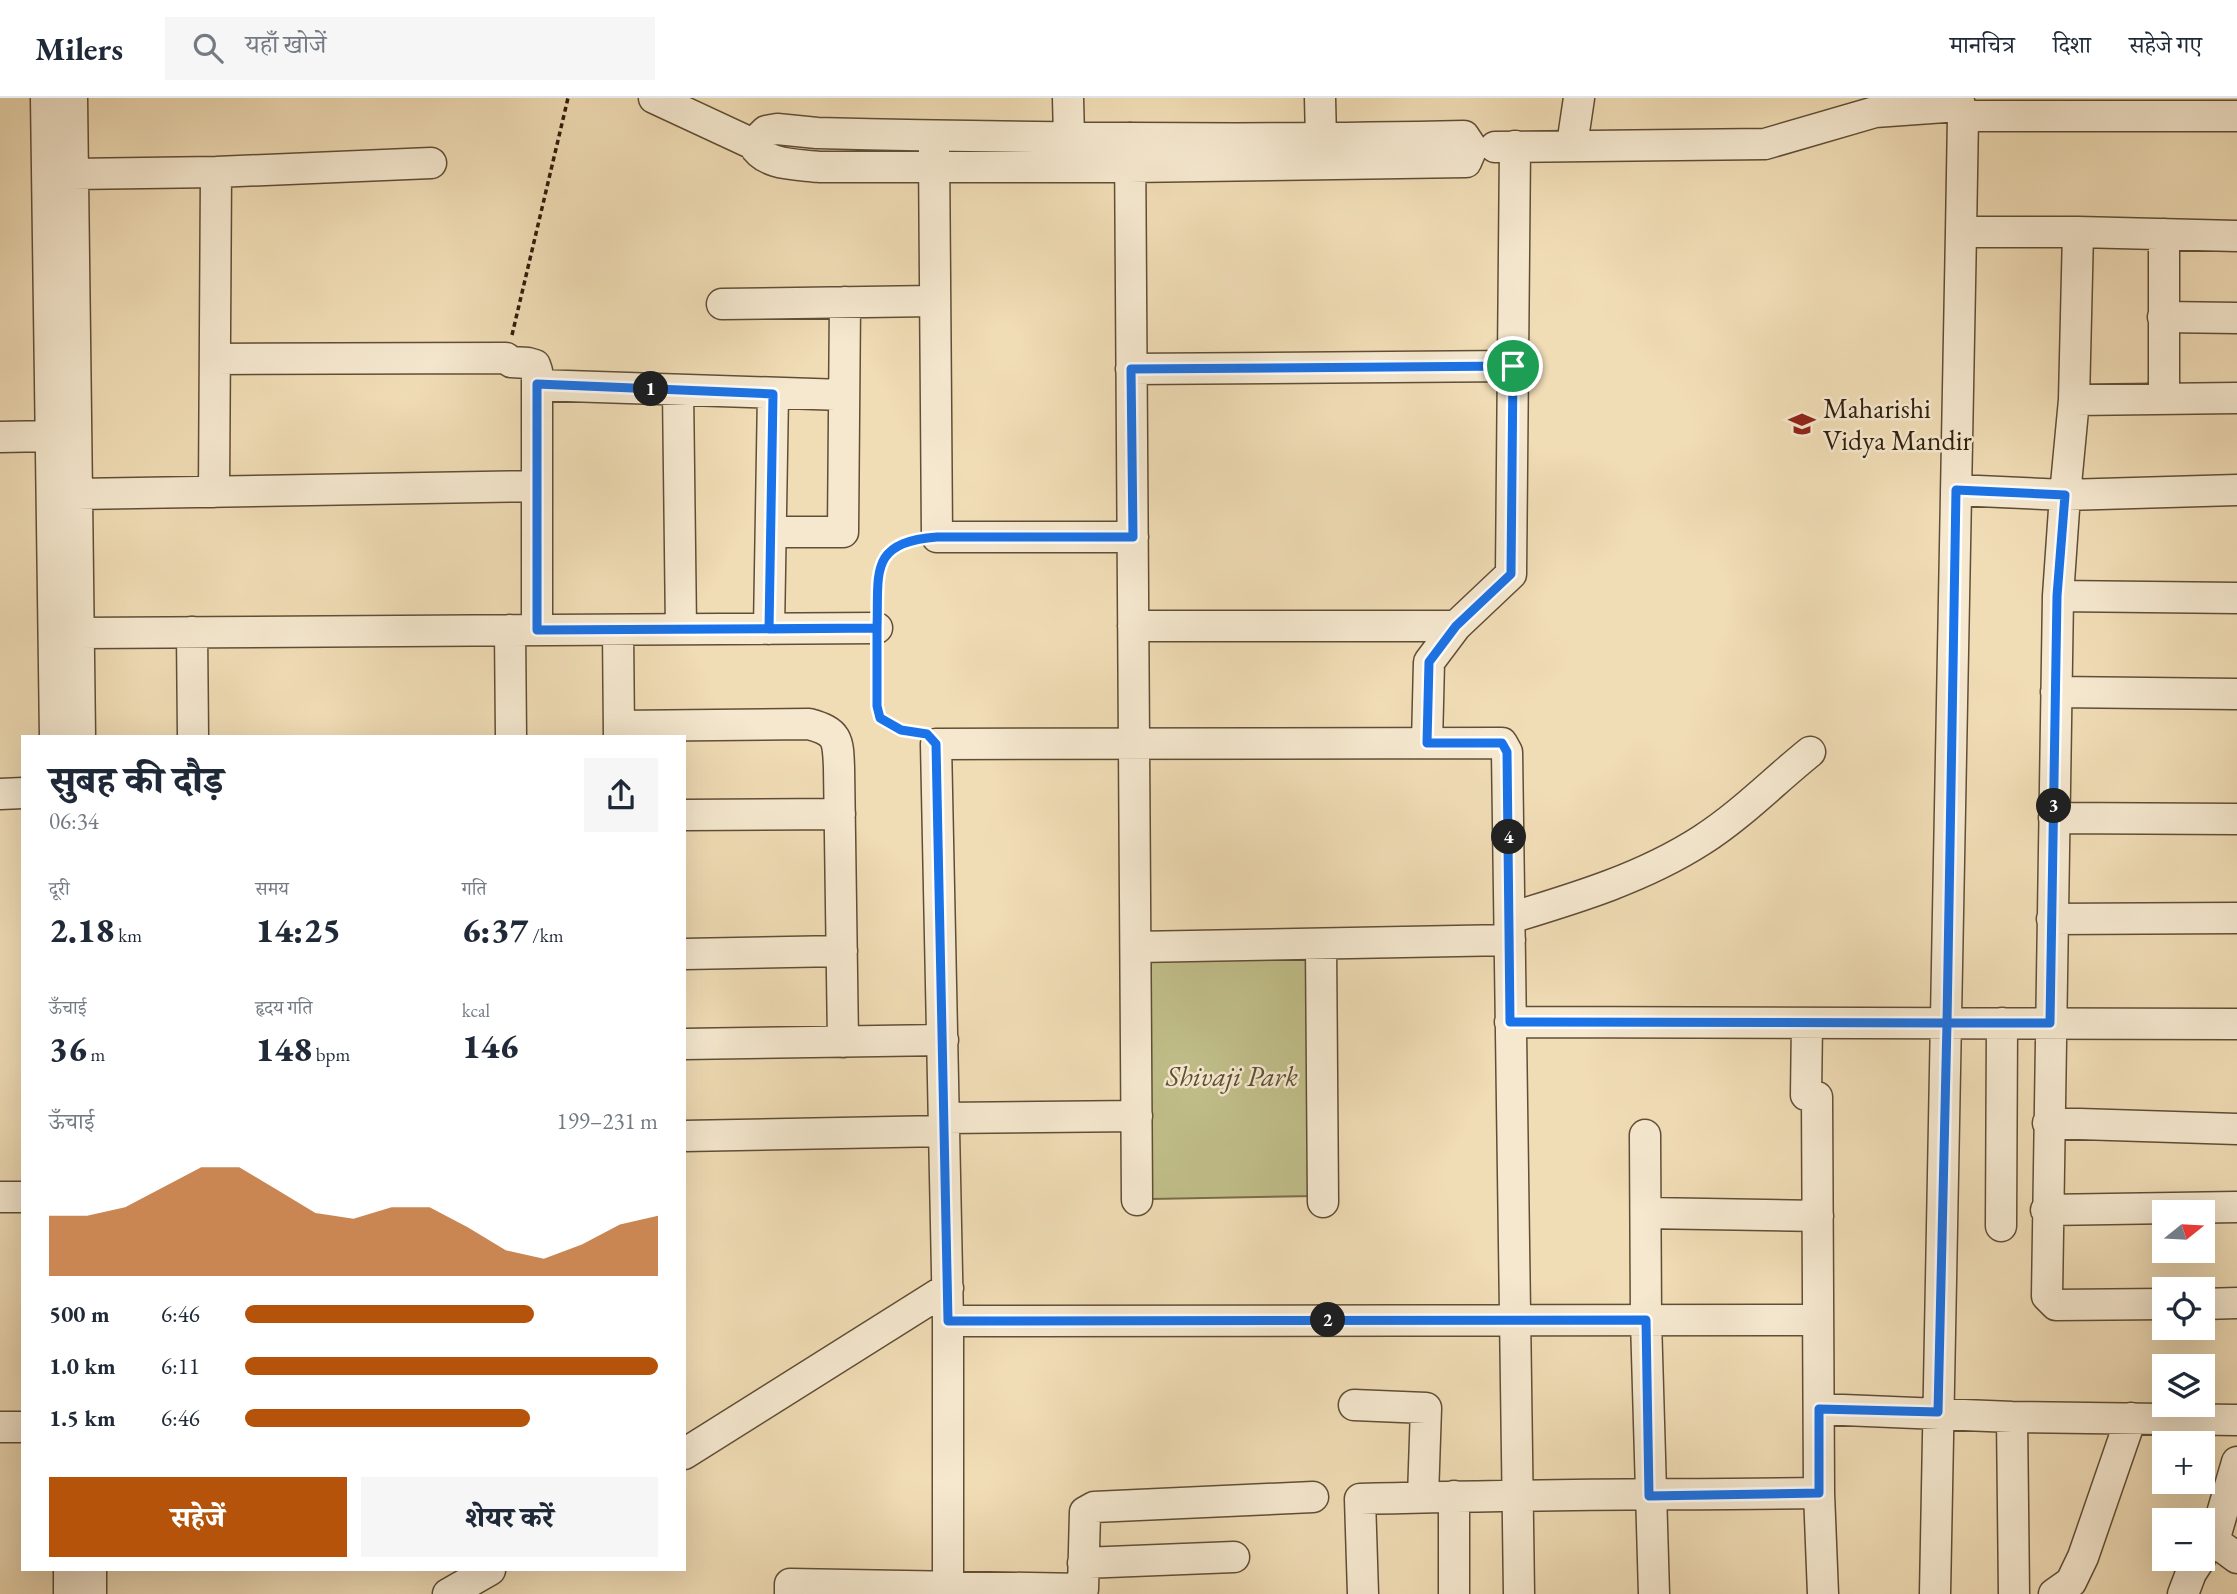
<!DOCTYPE html>
<html lang="hi">
<head>
<meta charset="utf-8">
<style>
  :root { --surface:#fff; --page:#f6f6f7; --text:#1f2937; --muted:#747a83; --line:#e0e1e3; --accent:#b45309 }
  body { margin:0; font-family:"EB Garamond","Noto Serif Devanagari",serif; background:var(--page); color:var(--text); height:100vh; display:flex; flex-direction:column; font-size:26px; white-space:nowrap }
  * { box-sizing:border-box; margin:0 }
  p { font-size:23px; color:var(--muted) }
  .icon { flex:none; width:38px; height:38px; fill:none; stroke:currentColor; stroke-width:2; stroke-linecap:round; stroke-linejoin:round }
  .map { position:relative; flex:1; overflow:hidden }
  .details { position:absolute; left:21px; top:637px; width:665px; height:836px; display:flex; flex-direction:column; background:var(--surface); border-radius:0px; box-shadow:0 7px 28px #0002 }
  .details>* { flex:none }
  .needle { width:46px; rotate:72deg }
  .tools { position:absolute; left:2152px; top:1102px; display:grid; gap:14px }
  .tools a { display:grid; place-items:center; width:63px; height:63px; border-radius:0px; background:var(--surface); box-shadow:0 7px 28px #0002; font-size:35px }
  .pin { position:absolute; display:grid; place-items:center; width:60px; height:60px; color:#fff; margin:-30px; border:4px solid #fff; border-radius:50%; box-shadow:0 2px 7px #0007 }
  .km { position:absolute; width:35px; height:35px; margin:-18px; border-radius:50%; background:#222; color:#fff; font-size:19px; line-height:35px; text-align:center }
  .round { display:grid; place-items:center; flex:none; width:74px; height:74px; border-radius:0px; background:var(--page) }
  .overview { display:flex; align-items:center; justify-content:space-between; height:119px; padding:0 28px }
  h1 { font-size:38px; font-weight:800; line-height:52px }
  .stats { display:grid; grid-template-columns:repeat(3,1fr); gap:10px; height:119px; padding:7px 28px }
  .stats div { display:grid; align-content:center }
  .stats b { font-size:35px; font-weight:800 }
  .stats small { font-size:19px; font-weight:400 }
  .stats p { font-size:19px }
  .chart { height:196px; padding:14px 28px }
  .chart p { display:flex; justify-content:space-between }
  .chart svg { width:100%; height:126px; margin-top:7px; fill:var(--accent); opacity:.7 }
  .action { display:flex; gap:14px; margin-top:auto; padding:14px 28px }
  .action a { flex:1; height:80px; border-radius:0px; background:var(--accent); color:#fff; font-size:28px; font-weight:800; line-height:80px; text-align:center }
  .action a+a { background:var(--page); color:var(--text) }
  ul { padding:0 28px; list-style:none; font-size:23px }
  li { display:grid; grid-template-columns:112px 84px 1fr; align-items:center; height:52px }
  li i { height:18px; border-radius:9px; background:var(--accent) }
  header { display:flex; align-items:center; gap:42px; box-sizing:border-box; height:98px; padding:0 35px; background:var(--surface); border-bottom:2px solid var(--line) }
  header strong { font-size:33px }
  nav { display:flex; gap:38px; margin-inline-start:auto; font-size:24px }
  .search { width:490px; height:63px; background:var(--page); display:flex; align-items:center; gap:18px; box-sizing:border-box; padding:0 24px; border-radius:0px; color:var(--muted); font-size:26px }
  .map>svg:first-child { display:block }
  .green { fill:#c0be89; stroke:#786e4a; stroke-width:2 }
  .lines { fill:none; stroke-linecap:round; stroke-linejoin:round }
  .minor-casing { stroke:#604e36; stroke-width:33 }
  .path { stroke:#301e0c; stroke-width:3.5; stroke-dasharray:5 3.5; stroke-linecap:butt }
  .minor { stroke:#f5e8cf; stroke-width:30 }
  .route-casing { stroke:#fff; stroke-width:14 }
  .route { stroke:#1a73e8; stroke-width:9 }
  .labels { text-anchor:middle; dominant-baseline:central; stroke-width:5; stroke-linejoin:round; paint-order:stroke }
  .poi-label { font-size:28px; fill:#301e0c; stroke:#f5e8cf; text-anchor:start }
  .park-label { font-size:28px; font-style:italic; fill:#5b4e32; stroke:#f5e8cf }
</style>
</head>
<body>
<header>
<strong>Milers</strong>
<div class="search"><svg class="icon" aria-label="search" viewBox="0 0 24 24"><circle cx="10" cy="10" r="6"/><path d="M15 15l6 6"/></svg>यहाँ खोजें</div>
<nav><a>मानचित्र</a><a>दिशा</a><a>सहेजे गए</a></nav>
</header>
<div class="map">
<svg width="2237" height="1496" viewBox="0 0 2237 1496">
  <rect width="100%" height="100%" fill="#f0dcb5"/>
  <filter id="stains"><feTurbulence type="fractalNoise" baseFrequency=".00286" numOctaves="4"/><feColorMatrix values="0 0 0 0 .2 0 0 0 0 .09 0 0 0 0 .02 0 0 0 .5 -.17"/></filter>
  <radialGradient id="worn" r=".72"><stop offset=".6" stop-color="#630" stop-opacity="0"/><stop offset="1" stop-color="#630" stop-opacity=".3"/></radialGradient>
  <path class="green" d="M1311,854L1314,1098L1151,1101V858Z"/>
  <g class="lines">
    <g class="minor-casing">
      <path id="minor" d="M46,0L55,639
        M72,0L80,639
        M654,0L753,46C765,68 796,66 819,69H1130L1466,64L1472,50
        M1068,0L1069,40
        M1320,0L1321,41
        M1963,18H2237
        M1130,40L1137,1102
        M753,46L766,33L777,31L817,35C1033,40 1248,43 1464,38L1472,50
        M1572,47L1579,0
        M1495,49L1765,46L1875,14L1959,8
        M934,52L937,439H1133
        M73,76L216,74L431,65
        M1961,134H2078L2237,138
        M2164,136V300
        M722,206L934,203
        M2163,219L2237,220
        M215,261L506,260L511,264L528,265L535,267L537,273V532
        M1131,271L1513,268
        M537,287L843,297
        M678,292L681,531
        M2074,302L2237,300
        M0,339L51,338
        M1956,392L2065,397L2074,302L2078,134
        M214,394L216,74
        M77,396L537,388
        M771,434H843L845,204
        M2058,498L2237,500
        M1133,528H1456
        M769,531L773,296
        M510,532L511,639
        M618,532L619,639
        M192,534L193,639
        M79,535L877,530
        M2056,594L2237,596
        M619,628L809,626C838,634 838,641 839,670L843,944
        M1427,645L1429,564L1456,528L1511,476L1515,48
        M0,696L23,695
        M684,717L840,716
        M2054,720L2237,721
        M1510,820C1576,800 1643,780 1702,742C1741,717 1774,683 1810,654
        M2052,821L2237,820
        M1321,846L1323,1104
        M1136,849L1510,842
        M684,856L842,853
        M1510,924L2237,926
        M1807,925L1806,997L1817,999L1819,1395L1823,1496
        M684,946L943,942
        M944,1020L1137,1018
        M2048,1025L2237,1031
        M1645,1037L1646,1222L1654,1496
        M684,1038L944,1033
        M0,1099H23
        M2046,1112L2237,1109
        M1646,1115L1818,1118
        M2001,1128L2002,925
        M2165,1206L2056,1207L2047,1198L2058,498L2065,397L2237,392
        M2203,1206L2237,1205
        M948,1223L1818,1222
        M1354,1307L1426,1310L1423,1399
        M1819,1311L2012,1319L2237,1322
        M2012,1319L2014,1496
        M0,1329H23
        M684,1356L948,1190
        M2237,1364L2216,1436L2218,1446L2237,1460
        M1454,1398V1496
        M1083,1465L1234,1459
        M69,1472V1496
        M91,1472V1496
        M948,1489V1223L936,646L1502,645L1507,654L1519,1496
        M448,1496L490,1472
        M790,1496V1486L1083,1491L1085,1414L1094,1409L1313,1399
        M1363,1496L1360,1401C1513,1396 1666,1397 1819,1395
        M1935,1496L1961,134L1963,18L1958,0
        M2054,1496L2071,1484L2083,1459L2131,1320
        M2183,1496L2191,1475L2200,1461"/>
    </g>
    <path class="path" d="M512,237L568,0
      M878,508C879,475 875,453 912,442
      M876,554L877,608L880,620L902,632L914,634"/>
    <use href="#minor" class="minor"/>
  </g>
  <g class="lines">
    <g class="route-casing">
      <path id="route" d="M1513,268L1131,271L1133,439H937C868,444 879,475 877,530L537,532V286L773,296L769,531L877,530V608L880,620L901,632L927,636L936,646L948,1223L1646,1222L1649,1398L1819,1395V1311L1938,1314L1947,925H2050L2057,498L2065,397L1956,392L1947,925L1510,924L1507,654L1502,645H1427L1429,564L1456,528L1511,476L1513,268"/>
    </g>
    <use href="#route" class="route"/>
  </g>
  <defs>
    <g id="school-bare" transform="scale(2.1)"><path d="M0-5L7-2L0 1L-7-2ZM-4 1L0 2.5L4 1V4Q0 6-4 4Z" fill="#8f2418" stroke="#f5e8cf" stroke-width="2.5" paint-order="stroke"/></g>
  </defs>
  <g fill-rule="evenodd">
    <use href="#school-bare" x="1802" y="326"/>
  </g>
  <g class="labels">
    <g class="poi-label">
      <text x="1823" y="310">Maharishi<tspan x="1823" dy="32">Vidya Mandir</tspan></text>
    </g>
    <g class="park-label">
      <text x="1232" y="978">Shivaji Park</text>
    </g>
  </g>
  <rect width="100%" height="100%" filter="url(#stains)"/>
  <rect width="100%" height="100%" fill="url(#worn)"/>
</svg>
<div class="tools">
<a><svg class="needle" viewBox="-14 -14 28 28"><path d="M0-13l5 13h-10z" fill="#e53935"/><path d="M0 13l5-13h-10z" fill="#747a83"/></svg></a>
<a><svg class="icon" aria-label="locate" viewBox="0 0 24 24"><circle cx="12" cy="12" r="6"/><path d="M12 2v4M12 18v4M2 12h4M18 12h4"/></svg></a>
<a><svg class="icon" aria-label="layers" viewBox="0 0 24 24"><path d="M12 4l9 5-9 5-9-5zM3 14l9 5 9-5"/></svg></a>
<a>+</a>
<a>−</a>
</div>
<div class="pin" style="left:1513px;top:268px;background:#1e9e55"><svg class="icon" aria-label="arrive" viewBox="0 0 24 24"><path d="M6 21V4h12l-3 4 3 4H6"/></svg></div>
<b class="km" style="left:651px;top:291px">1</b>
<b class="km" style="left:1328px;top:1222px">2</b>
<b class="km" style="left:2054px;top:708px">3</b>
<b class="km" style="left:1509px;top:739px">4</b>
<section class="details">
<div class="overview"><div><h1>सुबह की दौड़</h1><p>06:34</p></div><a class="round"><svg class="icon" aria-label="share" viewBox="0 0 24 24"><path d="M12 15V3M7 8l5-5 5 5M5 13v7h14v-7"/></svg></a></div>
<div class="stats">
<div><p>दूरी</p><b>2.18<small> km</small></b></div>
<div><p>समय</p><b>14:25</b></div>
<div><p>गति</p><b>6:37<small> /km</small></b></div>
</div>
<div class="stats">
<div><p>ऊँचाई</p><b>36<small> m</small></b></div>
<div><p>हृदय गति</p><b>148<small> bpm</small></b></div>
<div><p>kcal</p><b>146</b></div>
</div>
<div class="chart"><p><span>ऊँचाई</span>199–231 m</p>
<svg viewBox="0 0 160 44" preserveAspectRatio="none"><path d="M0 44V23L10 23L20 20L30 13L40 6L50 6L60 14L70 22L80 24L90 20L100 20L110 27L120 35L130 38L140 33L150 26L160 23V44z"/></svg>
</div>
<ul>
<li><b>500 m</b>6:46<i style="width:70%"></i></li>
<li><b>1.0 km</b>6:11<i style="width:100%"></i></li>
<li><b>1.5 km</b>6:46<i style="width:69%"></i></li>
</ul>
<div class="action"><a>सहेजें</a><a>शेयर करें</a></div>
</section>
</div>
</body>
</html>
